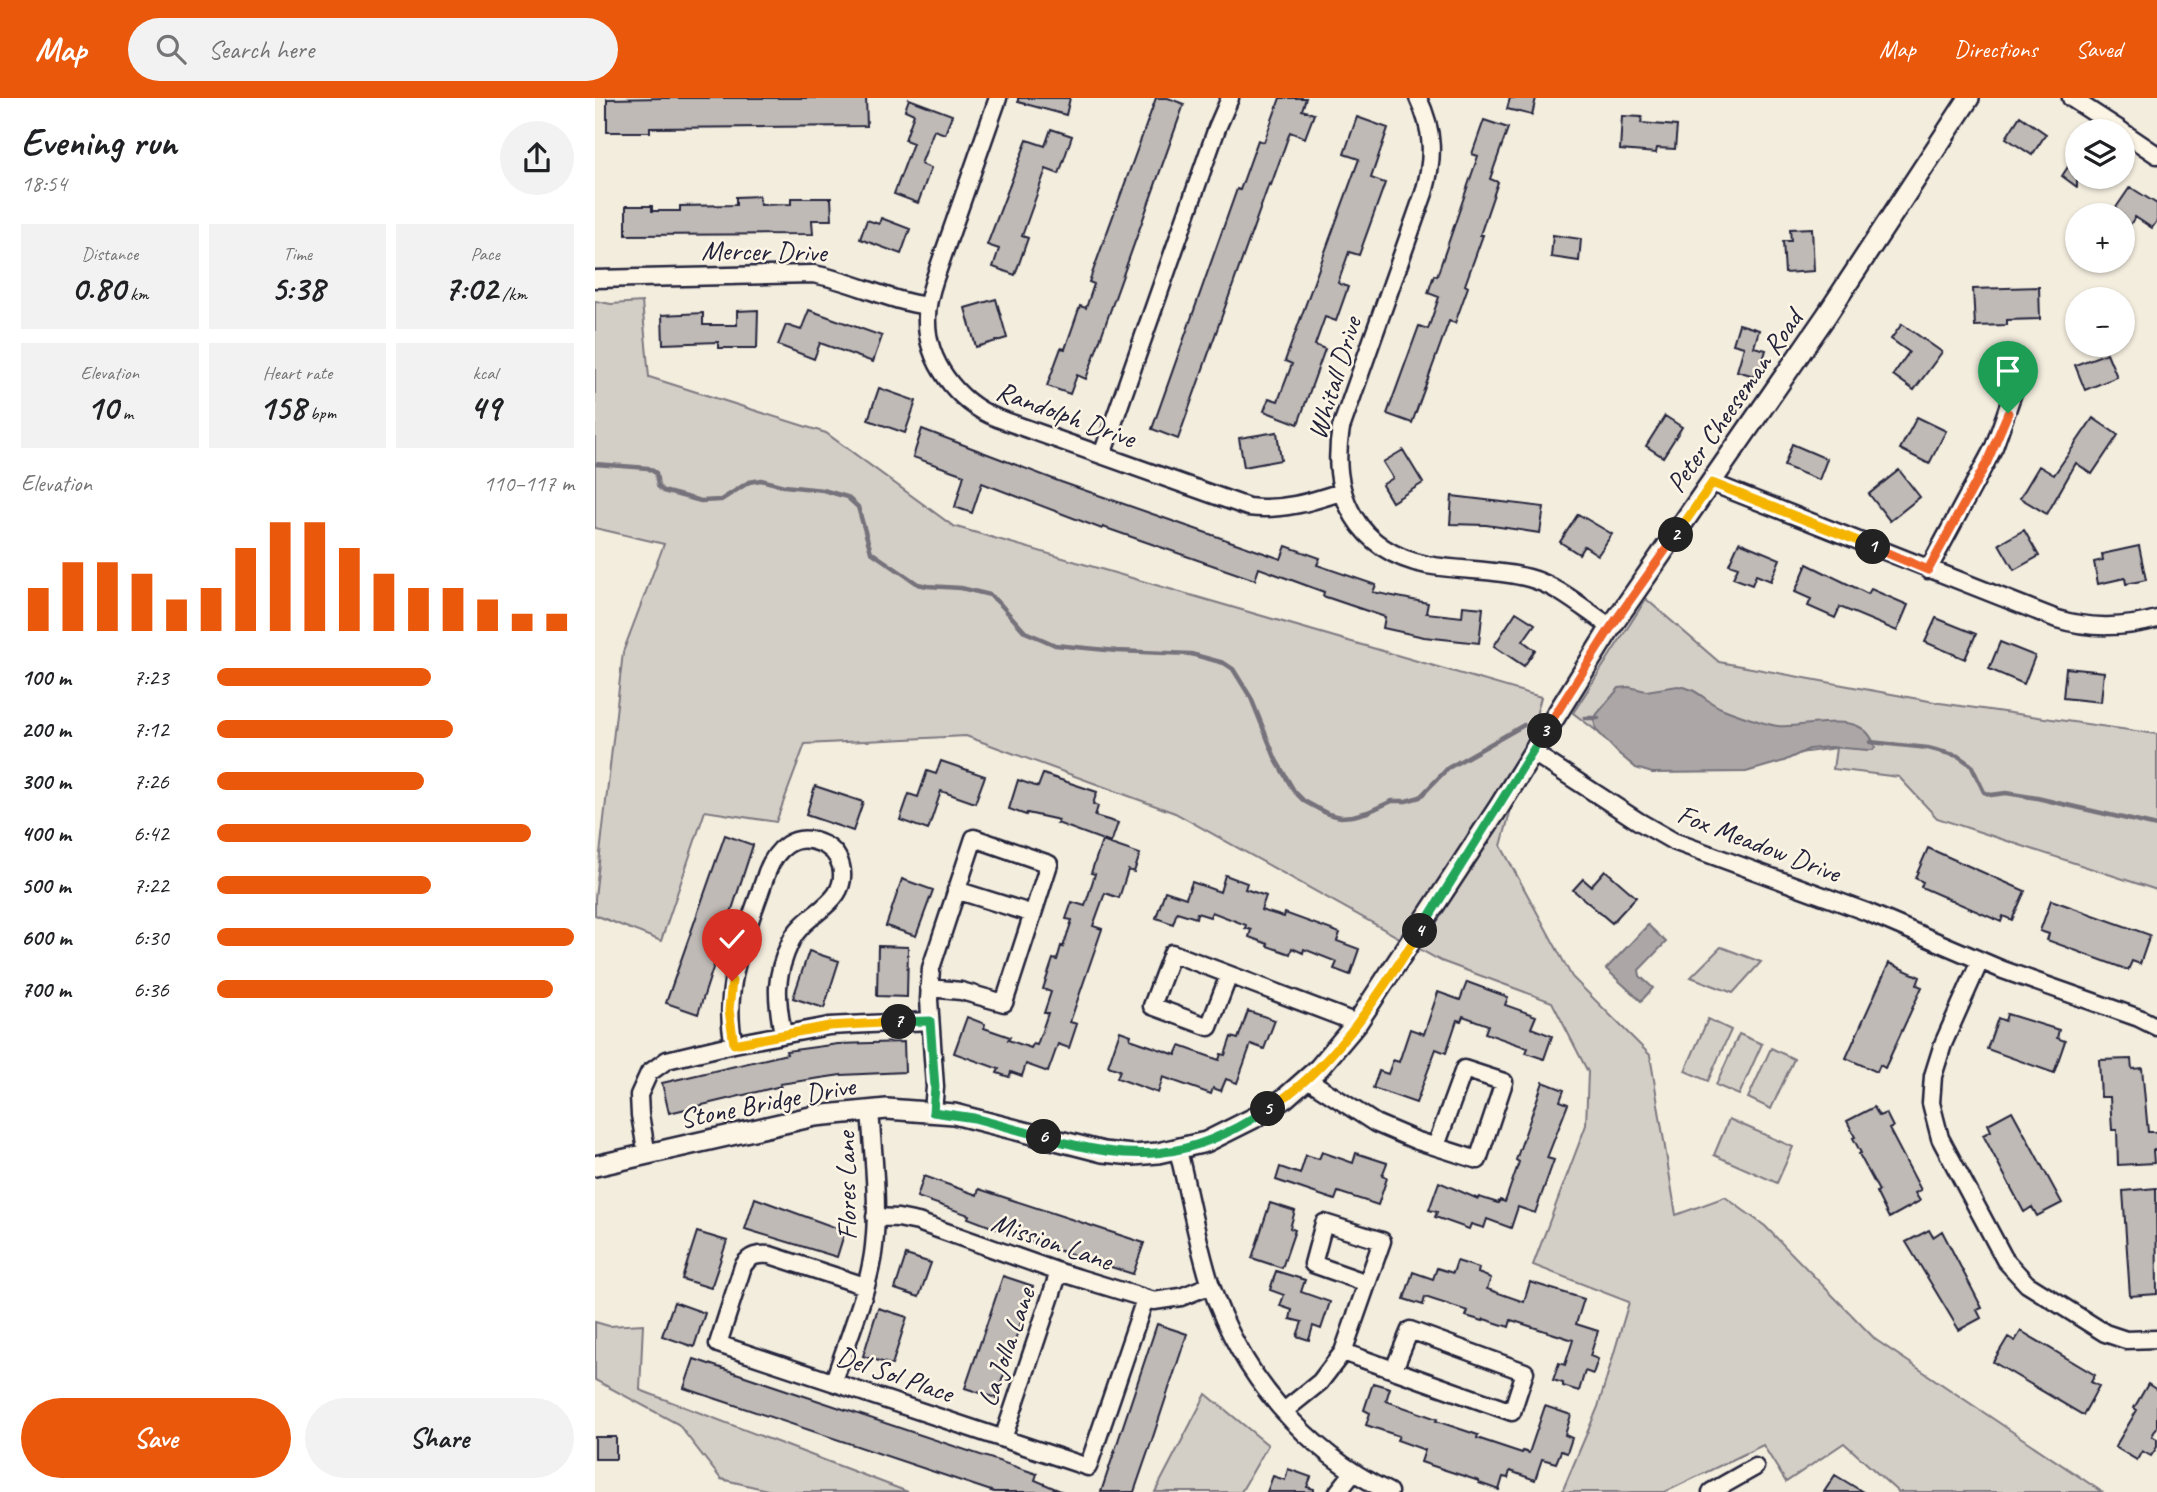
<!DOCTYPE html>
<html lang="en">
<head>
<meta charset="utf-8">
<style>
  :root { --surface:#fff; --page:#f2f2f2; --text:#202124; --muted:#757577; --accent:#ea580c }
  body { margin:0; font-family:Caveat,sans-serif; background:var(--page); color:var(--text); height:100vh; display:flex; flex-direction:column; font-size:26px; white-space:nowrap }
  * { box-sizing:border-box; margin:0 }
  p { font-size:23px; color:var(--muted) }
  .icon { flex:none; width:38px; height:38px; fill:none; stroke:currentColor; stroke-width:2; stroke-linecap:round; stroke-linejoin:round }
  .map { position:relative; flex:1; overflow:hidden }
  .side { display:flex; flex-direction:column; background:var(--surface); width:595px }
  .side>* { flex:none }
  .controls { position:absolute; left:1470px; top:21px; display:grid; gap:14px }
  .controls a { display:grid; place-items:center; width:70px; height:70px; border-radius:50%; background:var(--surface); box-shadow:0 2px 5px #0004; font-size:35px }
  .pin { position:absolute; display:grid; place-items:center; width:60px; height:60px; color:#fff; margin:-72px -30px; border-radius:50% 50% 50% 0; rotate:-45deg; box-shadow:0 0 7px #0007 }
  .pin .icon { rotate:45deg }
  .km { position:absolute; width:35px; height:35px; margin:-18px; border-radius:50%; background:#222; color:#fff; font-size:19px; line-height:35px; text-align:center }
  .round { display:grid; place-items:center; flex:none; width:74px; height:74px; border-radius:37px; background:var(--page) }
  .overview { display:flex; align-items:center; justify-content:space-between; height:119px; padding:0 21px }
  h1 { font-size:38px; font-weight:600; line-height:52px }
  .metrics { display:grid; grid-template-columns:repeat(3,1fr); gap:10px; height:119px; padding:7px 21px }
  .metrics div { display:grid; align-content:center; border-radius:0px; background:var(--page); text-align:center }
  .metrics b { font-size:35px; font-weight:600 }
  .metrics small { font-size:19px; font-weight:400 }
  .metrics p { font-size:19px }
  .chart { height:196px; padding:14px 21px }
  .chart p { display:flex; justify-content:space-between }
  .chart svg { width:100%; height:126px; margin-top:7px; stroke:var(--accent); stroke-width:6 }
  .cta { display:flex; gap:14px; margin-top:auto; padding:14px 21px }
  .cta a { flex:1; height:80px; border-radius:42px; background:var(--accent); color:#fff; font-size:28px; font-weight:600; line-height:80px; text-align:center }
  .cta a+a { background:var(--page); color:var(--text) }
  ul { padding:0 21px; list-style:none; font-size:23px }
  li { display:grid; grid-template-columns:112px 84px 1fr; align-items:center; height:52px }
  li i { height:18px; border-radius:9px; background:var(--accent) }
  header { display:flex; align-items:center; gap:42px; box-sizing:border-box; height:98px; padding:0 35px; background:var(--accent); color:#fff }
  header strong { font-size:33px }
  nav { display:flex; gap:38px; margin-inline-start:auto; font-size:24px }
  .search { width:490px; height:63px; background:var(--page); display:flex; align-items:center; gap:18px; box-sizing:border-box; padding:0 24px; border-radius:38px; color:var(--muted); font-size:26px }
  main { display:flex; flex:1; min-height:0 }
  .map>svg:first-child { display:block }
  .green { fill:#d4cfc6; stroke:#7b7880; stroke-width:2 }
  .water { fill:#aca7a6; stroke:#75727b; stroke-width:2 }
  .lines { fill:none; stroke-linecap:round; stroke-linejoin:round }
  .stream { stroke:#75727b; stroke-width:4.5 }
  .building { fill:#bfbab6; stroke:#22223b; stroke-width:2 }
  .minor-casing { stroke:#22223b; stroke-width:21 }
  .tertiary-casing { stroke:#22223b; stroke-width:24 }
  .minor { stroke:#fcf5e5; stroke-width:16 }
  .tertiary { stroke:#fcf5e5; stroke-width:19 }
  .split-1-casing { stroke:#fff; stroke-width:14 }
  .split-2-casing { stroke:#fff; stroke-width:14 }
  .split-3-casing { stroke:#fff; stroke-width:14 }
  .split-4-casing { stroke:#fff; stroke-width:14 }
  .split-5-casing { stroke:#fff; stroke-width:14 }
  .split-6-casing { stroke:#fff; stroke-width:14 }
  .split-7-casing { stroke:#fff; stroke-width:14 }
  .split-8-casing { stroke:#fff; stroke-width:14 }
  .split-1 { stroke:#f0652b; stroke-width:9 }
  .split-2 { stroke:#f5b400; stroke-width:9 }
  .split-3 { stroke:#f0652b; stroke-width:9 }
  .split-4 { stroke:#22a559; stroke-width:9 }
  .split-5 { stroke:#f5b400; stroke-width:9 }
  .split-6 { stroke:#22a559; stroke-width:9 }
  .split-7 { stroke:#22a559; stroke-width:9 }
  .split-8 { stroke:#f5b400; stroke-width:9 }
  .labels { text-anchor:middle; dominant-baseline:central; stroke-width:5; stroke-linejoin:round; paint-order:stroke }
  .street-label { font-size:28px; fill:#22223b; stroke:#fcf5e5 }
</style>
</head>
<body>
<header>
<strong>Map</strong>
<div class="search"><svg class="icon" aria-label="search" viewBox="0 0 24 24"><circle cx="10" cy="10" r="6"/><path d="M15 15l6 6"/></svg>Search here</div>
<nav><a>Map</a><a>Directions</a><a>Saved</a></nav>
</header>
<main>
<section class="side">
<div class="overview"><div><h1>Evening run</h1><p>18:54</p></div><a class="round"><svg class="icon" aria-label="share" viewBox="0 0 24 24"><path d="M12 15V3M7 8l5-5 5 5M5 13v7h14v-7"/></svg></a></div>
<div class="metrics">
<div><p>Distance</p><b>0.80<small> km</small></b></div>
<div><p>Time</p><b>5:38</b></div>
<div><p>Pace</p><b>7:02<small> /km</small></b></div>
</div>
<div class="metrics">
<div><p>Elevation</p><b>10<small> m</small></b></div>
<div><p>Heart rate</p><b>158<small> bpm</small></b></div>
<div><p>kcal</p><b>49</b></div>
</div>
<div class="chart"><p><span>Elevation</span>110–117 m</p>
<svg viewBox="0 0 160 44" preserveAspectRatio="none"><path d="M5 44V29M15 44V20M25 44V20M35 44V24M45 44V33M55 44V29M65 44V15M75 44V6M85 44V6M95 44V15M105 44V24M115 44V29M125 44V29M135 44V33M145 44V38M155 44V38"/></svg>
</div>
<ul>
<li><b>100 m</b>7:23<i style="width:60%"></i></li>
<li><b>200 m</b>7:12<i style="width:66%"></i></li>
<li><b>300 m</b>7:26<i style="width:58%"></i></li>
<li><b>400 m</b>6:42<i style="width:88%"></i></li>
<li><b>500 m</b>7:22<i style="width:60%"></i></li>
<li><b>600 m</b>6:30<i style="width:100%"></i></li>
<li><b>700 m</b>6:36<i style="width:94%"></i></li>
</ul>
<div class="cta"><a>Save</a><a>Share</a></div>
</section>
<div class="map">
<svg width="1562" height="1394" viewBox="0 0 1562 1394">
  <rect width="100%" height="100%" fill="#f3edde"/>
  <filter id="ink" filterUnits="userSpaceOnUse"><feTurbulence type="fractalNoise" baseFrequency=".0143" numOctaves="2"/><feDisplacementMap in="SourceGraphic" scale="14" xChannelSelector="R" yChannelSelector="G"/><feConvolveMatrix kernelMatrix="1 2 1 2 8 2 1 2 1" color-interpolation-filters="sRGB"/></filter>
  <g filter="url(#ink)">
    <path class="green" d="M0,203L16,206L47,204L54,279L231,335L358,428L946,599L906,748L977,879L1055,957L1081,1117L1130,1099L1170,1128L1281,1242L1507,1394H1303L1249,1345L1191,1384L1168,1347L1070,1394H967L1003,1309L1034,1204L938,1167L991,1027L993,974L957,904L846,863L580,715L371,638L210,646L181,724L110,713L66,843L0,817V800L28,554L69,446L0,430Z
      M1051,501L1124,564L1345,605L1562,636V792L1342,720L1304,679L1238,671L1241,650L1057,675L978,615Z
      M1126,849L1166,864L1138,895L1096,879Z
      M1113,921L1136,932L1113,983L1090,973Z
      M1144,936L1167,946L1144,997L1121,987Z
      M1176,950L1199,961L1176,1011L1153,1000Z
      M1134,1021L1198,1049L1182,1085L1119,1057Z
      M0,1224L14,1228L48,1226L45,1292L313,1394H181L126,1381L83,1326L0,1282Z
      M611,1296L673,1347L646,1394H560Z"/>
    <path class="water" d="M1083,588C1102,590 1110,603 1126,610C1138,615 1172,627 1183,628C1214,631 1269,608 1280,649L1278,652H1273L1235,649L1214,651L1189,663L1151,674L1057,675L1041,670L1023,655L1001,632L999,622L1002,616L1024,590L1034,589L1051,593Z
      M1053,827L1071,844L1044,872L1045,878L1058,890L1046,903L1011,871Z"/>
    <g class="lines">
      <path class="stream" d="M0,366L53,370L61,375L63,388L68,393L106,403L126,402L154,384L166,382L189,388L228,392L252,399L263,409L276,454L323,486L332,488L366,490L395,497L406,507L430,534L449,542L460,547L522,553L596,556L629,565L638,571L656,600L681,662L699,693L709,703L733,716L746,719L758,718L773,714L797,703H811L825,699L853,670L929,627
        M990,620H1003
        M1275,644L1333,650L1363,658L1376,667L1389,694L1396,697L1411,695L1442,700L1562,728"/>
    </g>
    <path class="building" d="M67,0H271L272,28L55,30V34H12V1Z
      M423,0H475L471,17L423,4Z
      M561,0H573L589,6L491,281L482,277L475,296L452,288L466,250L470,251L485,208L491,210L499,186L494,184Z
      M685,0H711L707,12L719,16L710,40L695,34L676,87L674,86L583,341L557,331L642,91L645,92L663,42L669,44Z
      M915,0H941L937,17L912,11Z
      M314,1L357,17L350,36L339,32L326,66L336,70L323,105L299,96L318,45L310,42L319,16L310,12Z
      M1027,18L1047,19L1046,25L1082,28L1080,51L1062,50L1061,55L1025,52Z
      M1425,18L1451,36L1437,57L1411,40Z
      M762,19L793,30L776,80L790,85L764,157L754,154L743,185L753,189L741,223L730,219L720,247L730,251L703,326L669,313L674,300L683,303L697,266L690,263L764,61L749,56Z
      M889,22L913,30L895,81L903,84L885,137H888L870,187L873,189L860,225L854,223L817,325L792,316L824,228L833,231L844,199L833,195L839,177L842,178L883,58L877,56Z
      M456,31L477,38L464,76L451,71L427,138L433,140L420,177L398,169L404,151L392,147L432,42L450,48Z
      M1482,55V89L1467,78Z
      M1535,89L1562,106V123L1557,130L1540,119L1528,138V117H1516Z
      M164,98L165,107L196,106V100H236L237,122H217L218,136L31,137V108H57V113H85V108L141,107V99Z
      M286,120L315,131L306,156L265,141L272,122L284,126Z
      M1217,130L1219,173L1190,175L1188,143H1196L1195,131Z
      M958,137L986,141L984,163L956,159Z
      M1444,189L1445,221L1412,222V227L1380,228L1378,191Z
      M401,201L412,240L381,249L370,210Z
      M163,212L162,250H123V244L68,246L67,217L108,215V227H142V213Z
      M214,212L287,238L278,264L225,245L219,261L183,247L191,227L206,232Z
      M1144,226L1164,232L1159,249L1171,252L1163,279L1142,273L1149,249L1138,246Z
      M1307,226L1347,254L1319,292L1298,277L1314,254L1296,241Z
      M1512,255L1522,279L1490,292L1480,267Z
      M284,290L321,303L310,335L273,322Z
      M1070,318L1087,329L1068,359L1051,348Z
      M1322,319L1351,333L1334,366L1305,351Z
      M1498,320L1523,337L1497,376L1481,365L1452,416L1425,400L1444,368L1459,377Z
      M327,331L466,384L686,461L691,448L725,460L722,467L781,487L778,494L833,505L831,515L867,519L868,508L888,510L884,545L829,539L788,530L790,519L728,498L729,494L664,470L660,482L508,429L507,431L387,385L377,415L360,409L369,377L318,359Z
      M682,334L686,362L649,369L644,340Z
      M1197,346L1232,361L1224,382L1189,368Z
      M808,352L828,385L797,404L787,387L798,380L788,364Z
      M1304,372L1325,399L1295,423L1274,396Z
      M857,398L949,409L945,435L891,427L855,426Z
      M983,416L1017,436L1003,457L989,448L984,456L965,444Z
      M1429,432L1444,458L1419,472L1404,446Z
      M1144,444L1185,461L1176,483L1161,477L1157,487L1138,480L1143,469L1134,466Z
      M1544,448L1551,482L1531,486L1530,480L1503,486L1499,464L1508,462L1507,456Z
      M1212,466L1273,496L1276,491L1313,507L1302,533L1245,509L1240,520L1213,508L1216,501L1200,494Z
      M921,514L940,526L928,543L940,552L929,568L899,548Z
      M1341,520L1381,536L1370,561L1330,544Z
      M1405,544L1440,558L1429,586L1394,571Z
      M1471,570L1509,574L1506,604L1468,600Z
      M346,663L390,678L380,705L346,693L333,732L305,722L314,696L323,699L332,673L341,676Z
      M448,676L502,694L498,706L503,708L500,718L523,725L516,745L462,725L464,722L432,715L431,717L414,711L423,682L443,689Z
      M220,688L268,704L258,733L211,717Z
      M130,737L158,747L103,916L71,905Z
      M507,743L545,756L539,774L533,772L524,800L510,795L498,828L507,831L475,924L482,926L474,950L463,946L453,974L431,966L427,978L416,974L414,979L402,975L404,971L359,955L372,919L390,926L389,930L415,939L413,942L436,950L438,946L442,947L453,915H449L456,894L448,891L458,861L462,862L466,848L468,849L477,822L471,821L477,804L490,808L500,776L496,775Z
      M1333,750L1430,793L1417,822L1408,818L1406,824L1326,789L1328,784L1320,780Z
      M1010,772L1041,799L1017,825L978,792L988,781L996,788Z
      M630,777L652,785L650,791L671,798L666,812L689,819L690,815L745,835L742,843L764,851L755,877L739,871L742,864L709,851L708,855L697,850L695,856L672,848L673,846L654,839L656,832L650,830L651,827L617,814L615,819L602,815L601,820L582,814L578,826L561,820L570,793L591,800L597,784L625,794Z
      M307,781L338,792L321,838L291,828Z
      M1456,802L1555,837L1545,866L1537,863L1533,872L1452,842L1454,836L1445,833Z
      M283,848L313,849L312,899L282,898Z
      M214,853L244,863L229,910L198,900Z
      M1294,865L1325,879L1322,887L1327,889L1290,970L1285,967L1282,974L1251,960Z
      M872,884L913,899L910,907L941,918L936,930L957,938L949,961L931,955L933,950L890,935L893,927L868,918L866,923L862,922L851,955L841,951L821,1005L778,990L784,973L793,976L798,962L804,964L815,931L829,936L843,894L865,902Z
      M653,913L680,922L669,951L656,946L642,985L631,981L626,993L618,990L616,996L568,979L563,995L522,980L525,972L513,968L525,933L536,937L535,941L581,957L585,948L624,962L626,956L630,957L636,939L643,941Z
      M1412,916L1464,932L1462,940L1470,943L1459,975L1392,951L1403,920L1410,923Z
      M309,944L310,974L246,977L185,986L186,988L74,1015L67,985L192,956L191,953L243,946Z
      M1536,961L1537,971L1547,970L1553,1034H1562V1052H1558L1559,1065L1523,1067L1522,1032H1517L1515,999H1506L1504,962Z
      M948,984L969,992L965,1003L973,1006L952,1060L959,1062L940,1115L923,1109L916,1130L892,1121L889,1130L876,1126L874,1131L840,1119L842,1114L834,1112L844,1084L883,1101L884,1099L903,1105L905,1102L910,1104L924,1064L921,1062Z
      M1279,1009L1284,1018L1291,1015L1298,1029L1294,1031L1326,1092L1320,1095L1325,1103L1294,1120L1281,1094L1284,1093L1264,1056L1266,1055L1258,1040L1260,1039L1252,1023Z
      M1417,1013L1467,1105L1442,1118L1437,1109L1429,1114L1388,1037L1396,1033L1393,1026Z
      M727,1054L758,1065L761,1055L792,1065L787,1078L792,1080L783,1107L743,1094L740,1102L681,1082L685,1069L705,1076L711,1057L724,1061Z
      M329,1078L382,1097L384,1091L549,1145L538,1176L431,1142L373,1120L374,1117L322,1099Z
      M1561,1090L1562,1196L1535,1198L1528,1093Z
      M160,1100L250,1133L242,1159L150,1131Z
      M675,1105L700,1113L695,1130L700,1132L687,1170L657,1160Z
      M1334,1132L1338,1139L1347,1133L1387,1210L1382,1212L1386,1220L1364,1232L1311,1144Z
      M102,1134L132,1143L116,1190L87,1181Z
      M311,1157L336,1165L324,1199L300,1191Z
      M862,1163L884,1170L883,1175L896,1180L892,1191L929,1204L935,1184L989,1201L981,1226L1003,1233L995,1258L1003,1261L998,1276L990,1273L984,1293L968,1288V1285L958,1282L964,1265L970,1267L978,1242L916,1222L914,1229L889,1221L888,1223L871,1218L873,1213L830,1199L828,1207L809,1201L818,1174L838,1181L842,1170L858,1175Z
      M681,1173L710,1182L706,1194L735,1204L726,1231L718,1228L714,1242L702,1238L707,1224L695,1221L697,1212L685,1208L689,1197L675,1192Z
      M408,1178L438,1188L401,1300L370,1290Z
      M79,1204L110,1215L99,1249L67,1238Z
      M283,1210L312,1219L297,1267L268,1258Z
      M562,1226L592,1236L557,1342L539,1394H506Z
      M1426,1233L1500,1277L1496,1284L1504,1288L1488,1317L1398,1264L1413,1239L1420,1243Z
      M99,1261L442,1376L440,1382L468,1394H399L89,1290Z
      M778,1285L795,1290L791,1303L842,1321L841,1323L883,1337L882,1340L927,1355L928,1353L934,1355L950,1308L976,1317L970,1337L977,1340L972,1355L966,1353L961,1365L947,1361L940,1382L915,1373L913,1380L908,1379L904,1392L884,1385V1383L826,1364L830,1352L802,1342L804,1338L771,1327L775,1315L769,1312Z
      M1553,1286L1562,1292V1329L1557,1338L1562,1341V1349L1556,1358L1547,1353L1542,1362L1520,1349L1542,1312L1539,1310Z
      M0,1339H21V1361H0Z
      M693,1371L716,1379L712,1389L719,1391V1394H672L678,1378L690,1382Z
      M1240,1377L1268,1394H1229Z"/>
    <g class="lines">
      <g class="minor-casing">
        <path id="minor" d="M403,0L340,180C336,192 332,205 332,218C330,263 362,304 402,320L653,409C687,413 715,404 746,394
          M823,0C839,33 839,60 829,95L746,330C734,397 763,453 832,467C866,473 901,471 934,480C964,488 990,512 1016,529
          M1476,0L1527,33
          M1528,34L1562,57
          M0,181L218,176C258,183 293,203 333,208
          M507,357L622,30L635,0
          M1117,385L1462,521C1494,531 1530,530 1562,521
          M1333,472L1399,349L1419,292
          M937,654L1043,723L1078,743L1272,814L1408,872L1544,920L1562,929
          M361,792L438,816
          M1385,863L1348,946L1338,978L1336,1005L1345,1040L1410,1162L1432,1186L1510,1235L1531,1242L1562,1241
          M634,877L614,929L557,908L577,855L762,925
          M334,890L366,893L409,905L454,766L379,740L336,870L334,902L340,989L338,1014
          M139,946C125,887 154,829 172,774C181,751 199,734 225,745C236,749 243,757 246,768C255,806 209,814 196,843C179,879 181,899 188,936
          M712,981L780,1025L820,1042L883,1062L909,984L869,971L841,1048
          M583,1052C594,1097 602,1144 616,1188C646,1277 710,1353 794,1394
          M52,1057L45,1017L44,997L54,975L72,962L139,946L234,928L335,923
          M280,1119L303,1120L323,1124L464,1174L559,1203L586,1199L616,1187
          M270,1188L175,1157C163,1156 155,1157 148,1168L123,1246L493,1369L550,1201
          M748,1254L917,1314L930,1274L815,1232L799,1271
          M239,1283C252,1243 275,1189 279,1148C284,1103 278,1056 275,1012
          M689,1313L725,1284L748,1254L787,1143L729,1125L718,1166L772,1185
          M408,1341L464,1174
          M743,1394L758,1375
          M1116,1394L1160,1369"/>
      </g>
      <g class="tertiary-casing">
        <path id="tertiary" d="M0,1068L220,1018L292,1011L359,1016L508,1054L538,1057L563,1055L611,1044L659,1020L690,1000L724,970L762,925L904,709L1016,529L1231,218L1374,0"/>
      </g>
      <use href="#minor" class="minor"/>
      <use href="#tertiary" class="tertiary"/>
    </g>
  </g>
  <g class="lines" filter="url(#ink)">
    <g class="split-1-casing">
      <path id="split-1" d="M1278,449L1333,472L1392,364L1413,315"/>
    </g>
    <g class="split-2-casing">
      <path id="split-2" d="M1081,437L1117,385L1278,449"/>
    </g>
    <g class="split-3-casing">
      <path id="split-3" d="M950,633L1016,529L1081,437"/>
    </g>
    <g class="split-4-casing">
      <path id="split-4" d="M825,833L950,633"/>
    </g>
    <g class="split-5-casing">
      <path id="split-5" d="M673,1011C740,968 783,898 825,833"/>
    </g>
    <g class="split-6-casing">
      <path id="split-6" d="M449,1039C540,1065 592,1064 673,1011"/>
    </g>
    <g class="split-7-casing">
      <path id="split-7" d="M304,924L335,923L340,989L338,1014L379,1020L449,1039"/>
    </g>
    <g class="split-8-casing">
      <path id="split-8" d="M137,883L134,912L139,946L234,928L304,924"/>
    </g>
    <use href="#split-1" class="split-1"/>
    <use href="#split-2" class="split-2"/>
    <use href="#split-3" class="split-3"/>
    <use href="#split-4" class="split-4"/>
    <use href="#split-5" class="split-5"/>
    <use href="#split-6" class="split-6"/>
    <use href="#split-7" class="split-7"/>
    <use href="#split-8" class="split-8"/>
  </g>
  <g class="labels">
    <g class="street-label">
      <text transform="translate(169 153) rotate(1)">Mercer Drive</text>
      <text transform="translate(739 280) rotate(-73)">Whitall Drive</text>
      <text transform="translate(1139 303) rotate(-55)">Peter Cheeseman Road</text>
      <text transform="translate(471 316) rotate(20)">Randolph Drive</text>
      <text transform="translate(1164 745) rotate(21)">Fox Meadow Drive</text>
      <text transform="translate(172 1004) rotate(-11)">Stone Bridge Drive</text>
      <text transform="translate(251 1088) rotate(-91)">Flores Lane</text>
      <text transform="translate(457 1143) rotate(19)">Mission Lane</text>
      <text transform="translate(411 1249) rotate(-71)">La Jolla Lane</text>
      <text transform="translate(300 1276) rotate(19)">Del Sol Place</text>
    </g>
  </g>
</svg>
<div class="controls">
<a><svg class="icon" aria-label="layers" viewBox="0 0 24 24"><path d="M12 4l9 5-9 5-9-5zM3 14l9 5 9-5"/></svg></a>
<a>+</a>
<a>−</a>
</div>
<div class="pin" style="left:1413px;top:315px;background:#1e9e55"><svg class="icon" aria-label="arrive" viewBox="0 0 24 24"><path d="M6 21V4h12l-3 4 3 4H6"/></svg></div>
<div class="pin" style="left:137px;top:883px;background:#d93025"><svg class="icon" aria-label="check" viewBox="0 0 24 24"><path d="M5 12l5 5 9-10"/></svg></div>
<b class="km" style="left:1278px;top:449px">1</b>
<b class="km" style="left:1081px;top:437px">2</b>
<b class="km" style="left:950px;top:633px">3</b>
<b class="km" style="left:825px;top:833px">4</b>
<b class="km" style="left:673px;top:1011px">5</b>
<b class="km" style="left:449px;top:1039px">6</b>
<b class="km" style="left:304px;top:924px">7</b>
</div>
</main>
</body>
</html>
